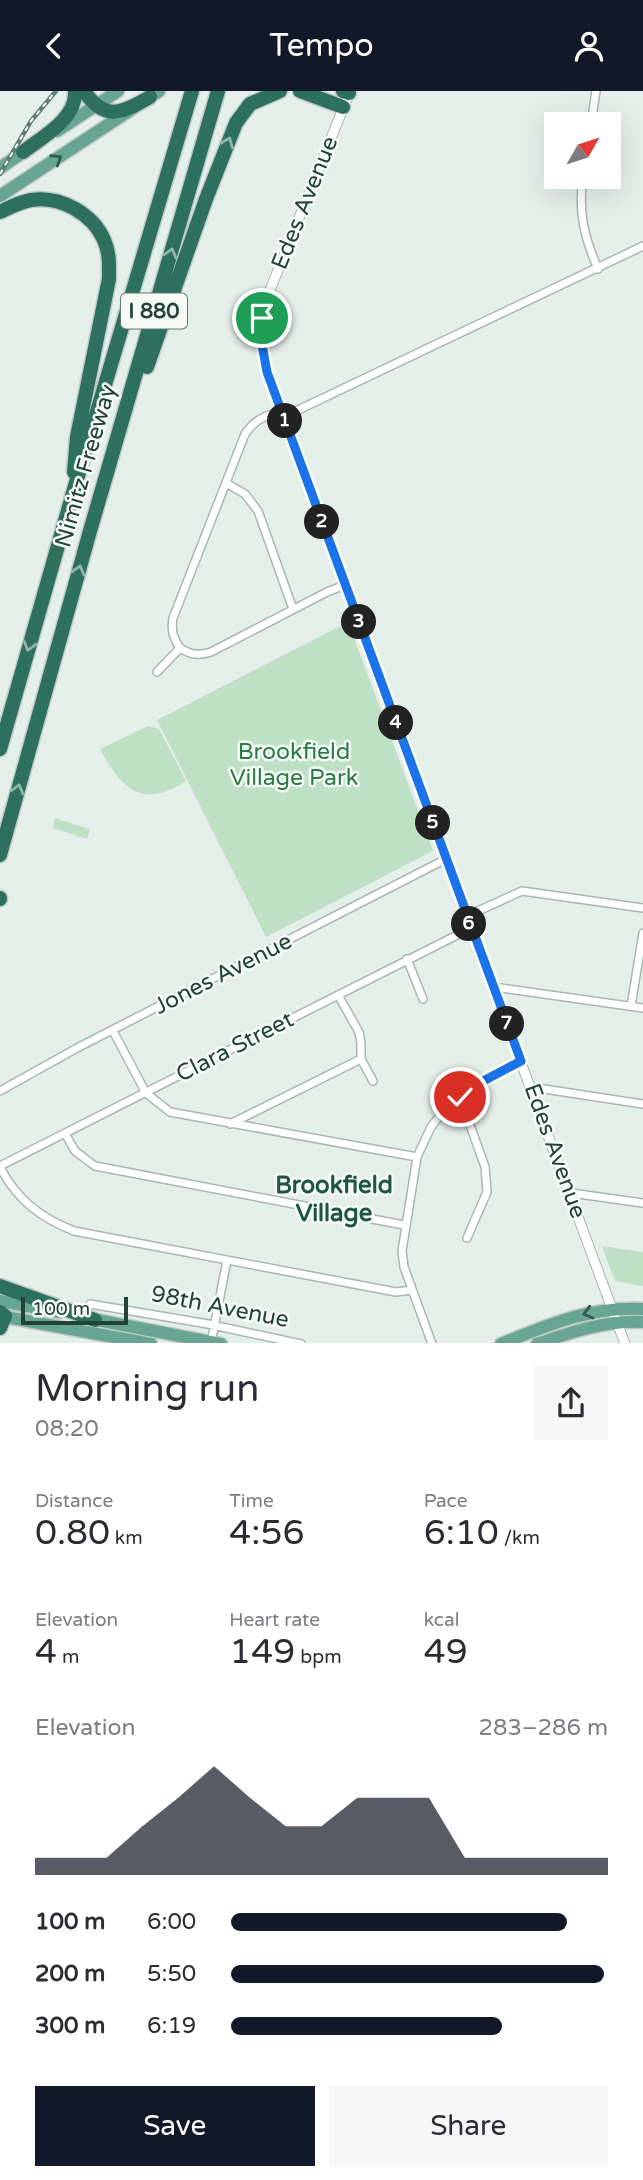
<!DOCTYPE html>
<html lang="en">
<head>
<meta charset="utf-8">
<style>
  :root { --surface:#fff; --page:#f7f7f7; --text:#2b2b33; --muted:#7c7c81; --accent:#111827 }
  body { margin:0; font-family:"Varela Round",sans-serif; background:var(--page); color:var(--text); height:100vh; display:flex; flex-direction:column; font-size:26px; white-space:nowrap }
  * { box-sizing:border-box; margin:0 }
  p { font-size:23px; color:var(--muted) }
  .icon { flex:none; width:38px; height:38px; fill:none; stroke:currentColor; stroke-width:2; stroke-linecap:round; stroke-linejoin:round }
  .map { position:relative; height:1252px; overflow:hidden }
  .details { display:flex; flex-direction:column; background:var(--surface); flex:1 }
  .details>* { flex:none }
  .needle { width:46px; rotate:51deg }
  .fabs { position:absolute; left:544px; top:21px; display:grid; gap:14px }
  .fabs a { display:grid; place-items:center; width:77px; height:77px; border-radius:0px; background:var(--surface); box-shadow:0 7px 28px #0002; font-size:35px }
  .scale { position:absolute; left:21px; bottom:18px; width:107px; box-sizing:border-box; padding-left:7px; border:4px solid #234238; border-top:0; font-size:19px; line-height:24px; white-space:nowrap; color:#234238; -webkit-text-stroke:5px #f6fbf8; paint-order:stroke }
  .pin { position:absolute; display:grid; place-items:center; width:60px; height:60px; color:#fff; margin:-30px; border:4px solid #fff; border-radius:50%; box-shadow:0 2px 7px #0007 }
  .km { position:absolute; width:35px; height:35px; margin:-18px; border-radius:50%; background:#222; color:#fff; font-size:19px; line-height:35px; text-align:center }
  .round { display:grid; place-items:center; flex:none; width:74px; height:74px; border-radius:0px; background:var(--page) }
  .summary { display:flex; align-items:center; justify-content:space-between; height:119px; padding:0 35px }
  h1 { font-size:38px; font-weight:600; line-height:52px }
  .figures { display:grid; grid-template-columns:repeat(3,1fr); gap:10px; height:119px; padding:7px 35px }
  .figures div { display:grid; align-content:center }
  .figures b { font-size:35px; font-weight:600 }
  .figures small { font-size:19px; font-weight:400 }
  .figures p { font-size:19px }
  .chart { height:196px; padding:14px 35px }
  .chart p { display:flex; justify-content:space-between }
  .chart svg { width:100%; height:126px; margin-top:7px; fill:var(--accent); opacity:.7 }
  .button { display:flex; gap:14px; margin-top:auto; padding:14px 35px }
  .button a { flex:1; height:80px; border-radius:0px; background:var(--accent); color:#fff; font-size:28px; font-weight:600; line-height:80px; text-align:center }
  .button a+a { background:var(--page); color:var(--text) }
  ul { padding:0 35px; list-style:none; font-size:23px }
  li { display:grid; grid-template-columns:112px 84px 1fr; align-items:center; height:52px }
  li i { height:18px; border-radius:9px; background:var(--accent) }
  header { display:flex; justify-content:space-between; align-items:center; height:91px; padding:0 35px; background:var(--accent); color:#fff; font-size:32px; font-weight:600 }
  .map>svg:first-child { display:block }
  .green { fill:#bee0c5 }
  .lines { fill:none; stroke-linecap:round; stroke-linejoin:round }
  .minor-casing { stroke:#a7b8b1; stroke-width:10 }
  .tertiary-casing { stroke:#a7b8b1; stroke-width:11 }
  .primary-casing { stroke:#c1cac7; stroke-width:15 }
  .motorway-casing { stroke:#c1cac7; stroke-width:17 }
  .minor { stroke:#fff; stroke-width:7 }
  .tertiary { stroke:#fff; stroke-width:9 }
  .primary { stroke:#68a693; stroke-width:12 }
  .motorway { stroke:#2e705e; stroke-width:14 }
  .rail-casing { stroke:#5e7d73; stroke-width:4.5 }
  .rail { stroke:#f6fbf8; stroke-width:2; stroke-dasharray:5; stroke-linecap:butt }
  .oneway { stroke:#92b6ab }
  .oneway2 { stroke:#345b4f }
  .route-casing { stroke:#fff; stroke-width:14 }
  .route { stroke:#1a73e8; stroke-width:9 }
  .labels { text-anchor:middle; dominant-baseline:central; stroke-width:5; stroke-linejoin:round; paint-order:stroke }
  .shield { fill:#f6fbf8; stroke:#627a72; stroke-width:2 }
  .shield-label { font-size:21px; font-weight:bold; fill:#234238 }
  .street-label { font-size:23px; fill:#234238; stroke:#f6fbf8 }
  .park-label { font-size:23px; fill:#2b7b46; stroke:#f6fbf8 }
  .neighbourhood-label { font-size:24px; font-weight:bold; fill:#1e5545; stroke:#f6fbf8 }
</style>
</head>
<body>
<header><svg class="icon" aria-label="back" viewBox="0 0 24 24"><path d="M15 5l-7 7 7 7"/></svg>Tempo<svg class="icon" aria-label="person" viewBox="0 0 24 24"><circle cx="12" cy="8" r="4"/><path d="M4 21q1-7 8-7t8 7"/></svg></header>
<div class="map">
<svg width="643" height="1253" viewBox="0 0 643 1253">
  <rect width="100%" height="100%" fill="#e5efea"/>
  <path class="green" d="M348,531L433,760L266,846L157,629Z
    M148,635L159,638L186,690C142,719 122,698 100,658Z
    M55,727L90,738L87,748L53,737Z
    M602,1155L643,1161V1195L615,1190Z"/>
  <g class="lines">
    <g class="minor-casing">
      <path id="minor" d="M591,33L596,0
        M583,86C578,120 584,146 598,178
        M226,392L245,403L258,420L293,518
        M180,557C191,564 198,565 211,561L327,501L345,494
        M157,581L180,557C173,547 171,539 173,527L245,343C259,323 273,322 296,320L643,155
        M467,825L522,800L643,817
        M407,868L423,908
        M494,896L643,917
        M338,904L359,941L361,952V968L373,990
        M631,915L643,842
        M113,940L146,1002L170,1021L417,1066
        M531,996L643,1013
        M0,1000L77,957L446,768
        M460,1006L485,1076L487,1101L467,1147
        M230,1033L361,968
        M66,1044L75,1060L95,1075L404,1134
        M0,1075L471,837
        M0,1076C17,1109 41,1127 74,1140L396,1201L412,1199
        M571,1102L643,1112
        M90,1213L208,1233L301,1253
        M211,1252L227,1169
        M432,1253L404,1176L402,1160L417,1066L431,1036L445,1018L485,989L521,970"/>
    </g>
    <g class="tertiary-casing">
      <path id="tertiary" d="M350,0L268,204L263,224L260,243L262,262L275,306L625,1253"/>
    </g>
    <g class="primary-casing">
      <path id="primary" d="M57,40L118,0
        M0,77L29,57
        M0,105L159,0
        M0,1210L59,1221
        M0,1225L151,1253
        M87,1227L221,1253
        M501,1253C548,1234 591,1215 643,1218
        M537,1253C571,1241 607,1229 643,1231"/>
    </g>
    <g class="motorway-casing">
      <path id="motorway" d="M84,0C105,31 122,22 150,6
        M300,0L343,16
        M343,0L349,2
        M23,61C42,46 77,28 75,0
        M0,121C10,116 20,111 31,109C60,104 93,123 104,149C110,162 109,174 109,188L77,346L74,381
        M147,276L206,108L236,32L250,13L280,0
        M0,658L75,395L192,0
        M0,764L90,440L218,0
        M0,807V808
        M0,1195L95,1229
        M0,1221L5,1225L0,1237"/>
    </g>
    <use href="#minor" class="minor"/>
    <use href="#tertiary" class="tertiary"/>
    <use href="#primary" class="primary"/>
    <use href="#motorway" class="motorway"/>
    <g class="rail-casing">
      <path id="rail" d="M0,83L31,30L56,0"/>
    </g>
    <use href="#rail" class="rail"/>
  </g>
  <defs><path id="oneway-chevron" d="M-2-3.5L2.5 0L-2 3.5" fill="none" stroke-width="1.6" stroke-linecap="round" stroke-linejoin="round" transform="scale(1.75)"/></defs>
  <g class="oneway">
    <use href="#oneway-chevron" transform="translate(228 51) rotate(-68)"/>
    <use href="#oneway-chevron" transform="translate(171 162) rotate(-74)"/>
    <use href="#oneway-chevron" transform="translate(79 479) rotate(-74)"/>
    <use href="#oneway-chevron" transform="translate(29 555) rotate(106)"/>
    <use href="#oneway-chevron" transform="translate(18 698) rotate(-74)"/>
  </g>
  <g class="oneway2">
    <use href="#oneway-chevron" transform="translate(57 68) rotate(-33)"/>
    <use href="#oneway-chevron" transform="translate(588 1222) rotate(165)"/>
  </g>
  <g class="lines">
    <g class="route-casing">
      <path id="route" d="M262,227L260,243L267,281L521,970L485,989L460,1006"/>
    </g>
    <use href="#route" class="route"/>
  </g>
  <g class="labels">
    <rect class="shield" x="121" y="202.5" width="66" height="35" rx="5"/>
    <g class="shield-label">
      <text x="154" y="220">I 880</text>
    </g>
    <g class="street-label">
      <text transform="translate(305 112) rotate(-68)">Edes Avenue</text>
      <text transform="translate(86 375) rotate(-74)">Nimitz Freeway</text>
      <text transform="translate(223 883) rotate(-27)">Jones Avenue</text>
      <text transform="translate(235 956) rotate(-27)">Clara Street</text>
      <text transform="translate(555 1060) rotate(70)">Edes Avenue</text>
      <text transform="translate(220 1216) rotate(11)">98th Avenue</text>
    </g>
    <g class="park-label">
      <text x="294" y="661">Brookfield<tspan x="294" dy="26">Village Park</tspan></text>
    </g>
    <g class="neighbourhood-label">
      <text x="334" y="1094">Brookfield<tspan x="334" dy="28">Village</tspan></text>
    </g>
  </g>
</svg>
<div class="fabs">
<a><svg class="needle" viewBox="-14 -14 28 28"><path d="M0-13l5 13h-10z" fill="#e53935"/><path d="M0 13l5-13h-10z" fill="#7c7c81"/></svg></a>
</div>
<div class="scale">100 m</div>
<div class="pin" style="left:262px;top:227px;background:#1e9e55"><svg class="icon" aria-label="arrive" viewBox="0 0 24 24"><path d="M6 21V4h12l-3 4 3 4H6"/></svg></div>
<div class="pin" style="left:460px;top:1006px;background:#d93025"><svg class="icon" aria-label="check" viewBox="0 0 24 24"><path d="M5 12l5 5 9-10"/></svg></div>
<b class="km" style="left:285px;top:330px">1</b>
<b class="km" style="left:322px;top:431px">2</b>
<b class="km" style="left:359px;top:531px">3</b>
<b class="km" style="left:396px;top:632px">4</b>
<b class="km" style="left:433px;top:732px">5</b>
<b class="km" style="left:469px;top:833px">6</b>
<b class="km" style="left:507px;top:933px">7</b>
</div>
<section class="details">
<div class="summary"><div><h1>Morning run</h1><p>08:20</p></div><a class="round"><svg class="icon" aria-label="share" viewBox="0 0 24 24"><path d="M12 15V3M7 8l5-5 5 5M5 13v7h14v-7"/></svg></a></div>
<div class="figures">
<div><p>Distance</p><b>0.80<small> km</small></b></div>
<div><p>Time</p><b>4:56</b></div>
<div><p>Pace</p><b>6:10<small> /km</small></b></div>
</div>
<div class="figures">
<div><p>Elevation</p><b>4<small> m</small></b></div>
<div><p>Heart rate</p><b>149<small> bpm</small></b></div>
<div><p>kcal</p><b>49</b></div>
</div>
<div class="chart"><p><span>Elevation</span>283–286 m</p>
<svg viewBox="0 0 160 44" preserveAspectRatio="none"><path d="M0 44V38L10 38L20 38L30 27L40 17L50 6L60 17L70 27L80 27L90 17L100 17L110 17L120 38L130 38L140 38L150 38L160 38V44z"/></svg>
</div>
<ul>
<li><b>100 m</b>6:00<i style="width:89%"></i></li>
<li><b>200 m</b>5:50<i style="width:99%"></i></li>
<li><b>300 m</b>6:19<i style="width:72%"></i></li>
</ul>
<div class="button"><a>Save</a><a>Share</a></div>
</section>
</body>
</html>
